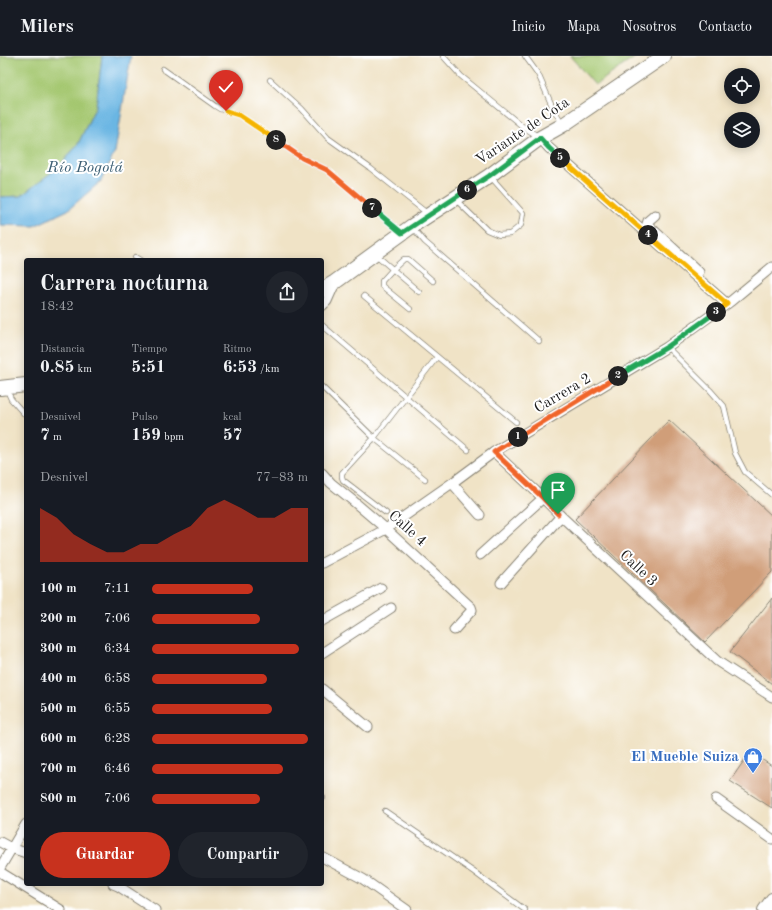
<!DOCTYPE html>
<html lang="es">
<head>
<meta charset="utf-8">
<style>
  :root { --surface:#171b24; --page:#20242c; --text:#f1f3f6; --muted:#9ea1a6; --line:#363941; --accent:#c8321e }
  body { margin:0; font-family:"Old Standard TT",serif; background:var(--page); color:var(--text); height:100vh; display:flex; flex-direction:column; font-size:15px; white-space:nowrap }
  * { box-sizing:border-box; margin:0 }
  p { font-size:13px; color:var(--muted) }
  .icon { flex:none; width:22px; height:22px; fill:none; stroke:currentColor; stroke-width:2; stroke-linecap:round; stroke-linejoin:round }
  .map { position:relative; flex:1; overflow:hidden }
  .drawer { position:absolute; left:24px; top:202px; width:300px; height:628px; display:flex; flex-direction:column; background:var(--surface); border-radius:4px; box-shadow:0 2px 10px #0003 }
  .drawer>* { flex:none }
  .fabs { position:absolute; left:724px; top:12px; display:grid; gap:8px }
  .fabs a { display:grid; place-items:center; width:36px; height:36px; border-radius:50%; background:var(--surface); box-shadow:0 2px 10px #0003; font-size:20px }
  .pin { position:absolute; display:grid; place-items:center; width:34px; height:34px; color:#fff; margin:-41px -17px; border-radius:50% 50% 50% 0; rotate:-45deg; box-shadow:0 0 4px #0007 }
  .pin .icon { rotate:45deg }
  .km { position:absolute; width:20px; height:20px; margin:-10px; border-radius:50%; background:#222; color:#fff; font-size:11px; line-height:20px; text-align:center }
  .round { display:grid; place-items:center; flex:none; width:42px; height:42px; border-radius:21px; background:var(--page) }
  .overview { display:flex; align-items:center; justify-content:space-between; height:68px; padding:0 16px }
  h1 { font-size:22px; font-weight:700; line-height:30px }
  .metrics { display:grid; grid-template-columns:repeat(3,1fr); gap:6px; height:68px; padding:4px 16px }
  .metrics div { display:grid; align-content:center }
  .metrics b { font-size:17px; font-weight:700 }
  .metrics small { font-size:11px; font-weight:400 }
  .metrics p { font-size:11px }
  .chart { height:112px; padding:8px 16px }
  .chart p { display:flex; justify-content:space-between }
  .chart svg { width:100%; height:72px; margin-top:4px; fill:var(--accent); opacity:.7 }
  .primary-button { display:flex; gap:8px; margin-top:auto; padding:8px 16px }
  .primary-button a { flex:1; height:46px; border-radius:24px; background:var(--accent); color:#fff; font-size:16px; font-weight:700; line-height:46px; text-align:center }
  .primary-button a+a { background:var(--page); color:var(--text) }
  ul { padding:0 16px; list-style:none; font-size:13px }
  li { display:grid; grid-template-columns:64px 48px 1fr; align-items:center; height:30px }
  li i { height:10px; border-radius:5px; background:var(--accent) }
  header { display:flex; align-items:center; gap:24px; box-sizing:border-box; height:56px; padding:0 20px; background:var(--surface); border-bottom:1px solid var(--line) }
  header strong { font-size:19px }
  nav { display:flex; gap:22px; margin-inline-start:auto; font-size:14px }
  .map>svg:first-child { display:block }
  .green { fill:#a4c770; stroke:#607246 }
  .water { fill:#6ab6e3; stroke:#436980 }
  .building { fill:#d09e79 }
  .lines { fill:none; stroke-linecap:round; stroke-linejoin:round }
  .lane-casing { stroke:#868071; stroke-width:6 }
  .street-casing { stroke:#868071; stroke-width:11 }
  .secondary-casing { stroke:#868071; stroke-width:14 }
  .primary-casing { stroke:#868071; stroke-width:16 }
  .lane { stroke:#fff; stroke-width:4.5 }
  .street { stroke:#fff; stroke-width:9 }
  .secondary { stroke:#fff; stroke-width:12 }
  .primary { stroke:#fff; stroke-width:14 }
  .split-1-casing { stroke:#fff; stroke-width:8 }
  .split-2-casing { stroke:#fff; stroke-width:8 }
  .split-3-casing { stroke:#fff; stroke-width:8 }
  .split-4-casing { stroke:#fff; stroke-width:8 }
  .split-5-casing { stroke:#fff; stroke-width:8 }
  .split-6-casing { stroke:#fff; stroke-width:8 }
  .split-7-casing { stroke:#fff; stroke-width:8 }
  .split-8-casing { stroke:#fff; stroke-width:8 }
  .split-9-casing { stroke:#fff; stroke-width:8 }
  .split-1 { stroke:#f0652b; stroke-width:5 }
  .split-2 { stroke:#f0652b; stroke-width:5 }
  .split-3 { stroke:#22a559; stroke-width:5 }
  .split-4 { stroke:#f5b400; stroke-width:5 }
  .split-5 { stroke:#f5b400; stroke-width:5 }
  .split-6 { stroke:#22a559; stroke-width:5 }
  .split-7 { stroke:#22a559; stroke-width:5 }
  .split-8 { stroke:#f0652b; stroke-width:5 }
  .split-9 { stroke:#f5b400; stroke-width:5 }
  .labels { text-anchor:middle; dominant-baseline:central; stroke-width:4; stroke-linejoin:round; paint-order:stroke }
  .street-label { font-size:15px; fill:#1c1c1c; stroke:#fff }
  .shop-label { font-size:15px; font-weight:bold; fill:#366cbe; stroke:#fff; text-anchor:end }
  .water-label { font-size:16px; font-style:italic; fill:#3f6176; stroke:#fff }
</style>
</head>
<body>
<header>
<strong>Milers</strong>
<nav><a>Inicio</a><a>Mapa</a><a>Nosotros</a><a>Contacto</a></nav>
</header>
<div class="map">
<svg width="772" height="854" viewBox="0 0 772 854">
  <rect width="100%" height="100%" fill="#fff"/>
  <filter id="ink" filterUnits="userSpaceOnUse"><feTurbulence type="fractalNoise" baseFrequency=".025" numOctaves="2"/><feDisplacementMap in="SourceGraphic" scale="8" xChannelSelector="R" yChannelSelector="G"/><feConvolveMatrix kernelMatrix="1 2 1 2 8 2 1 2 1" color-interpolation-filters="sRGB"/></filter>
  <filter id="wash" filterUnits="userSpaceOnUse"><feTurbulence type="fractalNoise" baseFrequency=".012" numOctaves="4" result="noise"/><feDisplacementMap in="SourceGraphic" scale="16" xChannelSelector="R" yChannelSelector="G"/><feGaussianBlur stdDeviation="0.9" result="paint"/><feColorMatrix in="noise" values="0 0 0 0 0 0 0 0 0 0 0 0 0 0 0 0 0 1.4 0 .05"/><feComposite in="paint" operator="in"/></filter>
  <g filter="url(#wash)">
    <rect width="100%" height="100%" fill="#f0e3c6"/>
    <path class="green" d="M0,0H102L96,50L78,88L61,109L21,140L0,141Z
      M570,0H637L595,29Z"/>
    <path class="water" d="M102,0H131L115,96L101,125L68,154L34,170L0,169V141L21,140L61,109L78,88L96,50Z"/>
    <g id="blocks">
      <path class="building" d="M669,364L772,460V516L705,586L575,463Z
        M772,542V628L730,596Z
        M750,696L772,710V752L730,725Z"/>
    </g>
  </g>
  <g filter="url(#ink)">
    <use href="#blocks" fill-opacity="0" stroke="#868071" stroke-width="1"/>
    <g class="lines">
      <g class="lane-casing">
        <path id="lane" d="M443,0L461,20L522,70L539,81
          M525,0L538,18L553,52L562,67
          M163,13L215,50L220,53L239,59L302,102L327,114L401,176
          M270,24L302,53L328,82L370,112L428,158
          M455,143L487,174L499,179L510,178L521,169L523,157L490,120
          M412,171L425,186L539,285
          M375,198L419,236
          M135,201L140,204
          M364,240L516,366
          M410,253L382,230V225L392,214L404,203H408L433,225
          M322,269L468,394
          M667,291L710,334L724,350L735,397L745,416L772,439
          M322,331L374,382L425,423
          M7,334L11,343L26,360
          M386,457L343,424L342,421V417L374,382L437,301
          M322,742H323
          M385,755L474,816L525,854"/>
      </g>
      <g class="street-casing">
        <path id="street" d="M540,82L549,92L727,248
          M655,159L648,165L647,168L699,216
          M322,250L327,245L335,227
          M494,396L543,442L561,460L717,605L772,641
          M322,417L331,427L352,444L386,473L471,551L472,554L454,574
          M452,427L480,459
          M480,499L543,442
          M322,507L386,473L452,427L494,396L667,291L731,245L772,211
          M501,527L561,460
          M322,565L381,532
          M322,597L391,552
          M322,633L368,671
          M716,743L772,783
          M0,786L11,792L26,797
          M322,801L363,823L407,854
          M0,812L26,768
          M0,816L61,854
          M113,828L118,830L155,854"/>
      </g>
      <g class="secondary-casing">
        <path id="secondary" d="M764,854L772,843"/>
      </g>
      <g class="primary-casing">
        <path id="primary" d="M322,234L335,226L412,170L489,120L540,82L563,69L664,0
          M0,332L26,329"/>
      </g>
      <use href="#lane" class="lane"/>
      <use href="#street" class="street"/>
      <use href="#secondary" class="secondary"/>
      <use href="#primary" class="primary"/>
    </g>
  </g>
  <g class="lines" filter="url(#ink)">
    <g class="split-1-casing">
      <path id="split-1" d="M518,381L494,396L543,442L558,458"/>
    </g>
    <g class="split-2-casing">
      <path id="split-2" d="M518,381L618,320"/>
    </g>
    <g class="split-3-casing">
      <path id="split-3" d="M618,320L667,291L716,256"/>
    </g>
    <g class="split-4-casing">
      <path id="split-4" d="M648,179L727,248L716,256"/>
    </g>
    <g class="split-5-casing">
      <path id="split-5" d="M560,102L648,179"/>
    </g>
    <g class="split-6-casing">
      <path id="split-6" d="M467,134L489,120L540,82L549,92L560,102"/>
    </g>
    <g class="split-7-casing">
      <path id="split-7" d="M372,152L402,177L467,134"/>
    </g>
    <g class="split-8-casing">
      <path id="split-8" d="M276,84L302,102L327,114L372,152"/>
    </g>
    <g class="split-9-casing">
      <path id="split-9" d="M226,55L239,59L276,84"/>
    </g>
    <use href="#split-1" class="split-1"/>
    <use href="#split-2" class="split-2"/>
    <use href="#split-3" class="split-3"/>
    <use href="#split-4" class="split-4"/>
    <use href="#split-5" class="split-5"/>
    <use href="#split-6" class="split-6"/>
    <use href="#split-7" class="split-7"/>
    <use href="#split-8" class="split-8"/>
    <use href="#split-9" class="split-9"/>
  </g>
  <defs>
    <g id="shop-pin" transform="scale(1)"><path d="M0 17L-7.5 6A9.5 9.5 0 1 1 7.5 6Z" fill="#3f7fe0" stroke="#fff"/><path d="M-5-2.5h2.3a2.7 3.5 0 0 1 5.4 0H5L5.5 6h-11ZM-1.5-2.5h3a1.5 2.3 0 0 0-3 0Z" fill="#fff"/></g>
  </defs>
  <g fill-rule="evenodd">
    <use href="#shop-pin" x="753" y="701"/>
  </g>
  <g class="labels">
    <g class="street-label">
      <text transform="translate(523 76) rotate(-34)">Variante de Cota</text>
      <text transform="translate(563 338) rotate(-31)">Carrera 2</text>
      <text transform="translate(407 473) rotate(42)">Calle 4</text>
      <text transform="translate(638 513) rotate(43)">Calle 3</text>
    </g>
    <g class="shop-label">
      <text x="739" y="701">El Mueble Suiza</text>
    </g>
    <g class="water-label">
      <text x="85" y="112">Río Bogotá</text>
    </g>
  </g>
</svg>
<div class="fabs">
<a><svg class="icon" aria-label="locate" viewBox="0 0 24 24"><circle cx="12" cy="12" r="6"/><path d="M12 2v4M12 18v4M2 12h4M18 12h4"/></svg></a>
<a><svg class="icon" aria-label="layers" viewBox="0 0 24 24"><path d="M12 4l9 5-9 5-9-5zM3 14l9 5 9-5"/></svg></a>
</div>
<div class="pin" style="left:558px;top:458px;background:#1e9e55"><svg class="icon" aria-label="arrive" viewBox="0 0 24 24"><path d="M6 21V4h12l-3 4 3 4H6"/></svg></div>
<div class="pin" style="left:226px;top:55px;background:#d93025"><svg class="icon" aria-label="check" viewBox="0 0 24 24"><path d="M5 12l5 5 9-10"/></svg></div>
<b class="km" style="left:518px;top:381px">1</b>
<b class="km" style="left:618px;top:320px">2</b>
<b class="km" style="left:716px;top:256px">3</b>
<b class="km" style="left:648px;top:179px">4</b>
<b class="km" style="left:560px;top:102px">5</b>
<b class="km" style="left:467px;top:134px">6</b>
<b class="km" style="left:372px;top:152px">7</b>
<b class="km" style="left:276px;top:84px">8</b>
<section class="drawer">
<div class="overview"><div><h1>Carrera nocturna</h1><p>18:42</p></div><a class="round"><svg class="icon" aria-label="share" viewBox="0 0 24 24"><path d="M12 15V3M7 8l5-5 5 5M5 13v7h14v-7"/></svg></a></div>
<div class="metrics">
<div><p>Distancia</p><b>0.85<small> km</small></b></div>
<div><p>Tiempo</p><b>5:51</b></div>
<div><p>Ritmo</p><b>6:53<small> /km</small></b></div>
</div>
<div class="metrics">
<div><p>Desnivel</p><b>7<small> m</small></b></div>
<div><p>Pulso</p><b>159<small> bpm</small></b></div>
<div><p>kcal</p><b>57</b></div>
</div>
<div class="chart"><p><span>Desnivel</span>77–83 m</p>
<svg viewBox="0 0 160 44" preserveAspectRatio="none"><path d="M0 44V11L10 17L20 27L30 33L40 38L50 38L60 33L70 33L80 27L90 22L100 11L110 6L120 11L130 17L140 17L150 11L160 11V44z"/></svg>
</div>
<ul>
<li><b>100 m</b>7:11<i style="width:65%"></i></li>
<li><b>200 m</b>7:06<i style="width:69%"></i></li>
<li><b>300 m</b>6:34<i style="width:94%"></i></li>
<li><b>400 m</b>6:58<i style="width:74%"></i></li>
<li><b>500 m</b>6:55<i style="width:77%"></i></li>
<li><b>600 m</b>6:28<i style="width:100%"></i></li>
<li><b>700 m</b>6:46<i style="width:84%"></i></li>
<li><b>800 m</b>7:06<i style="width:69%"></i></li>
</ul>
<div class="primary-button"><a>Guardar</a><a>Compartir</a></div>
</section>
</div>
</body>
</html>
